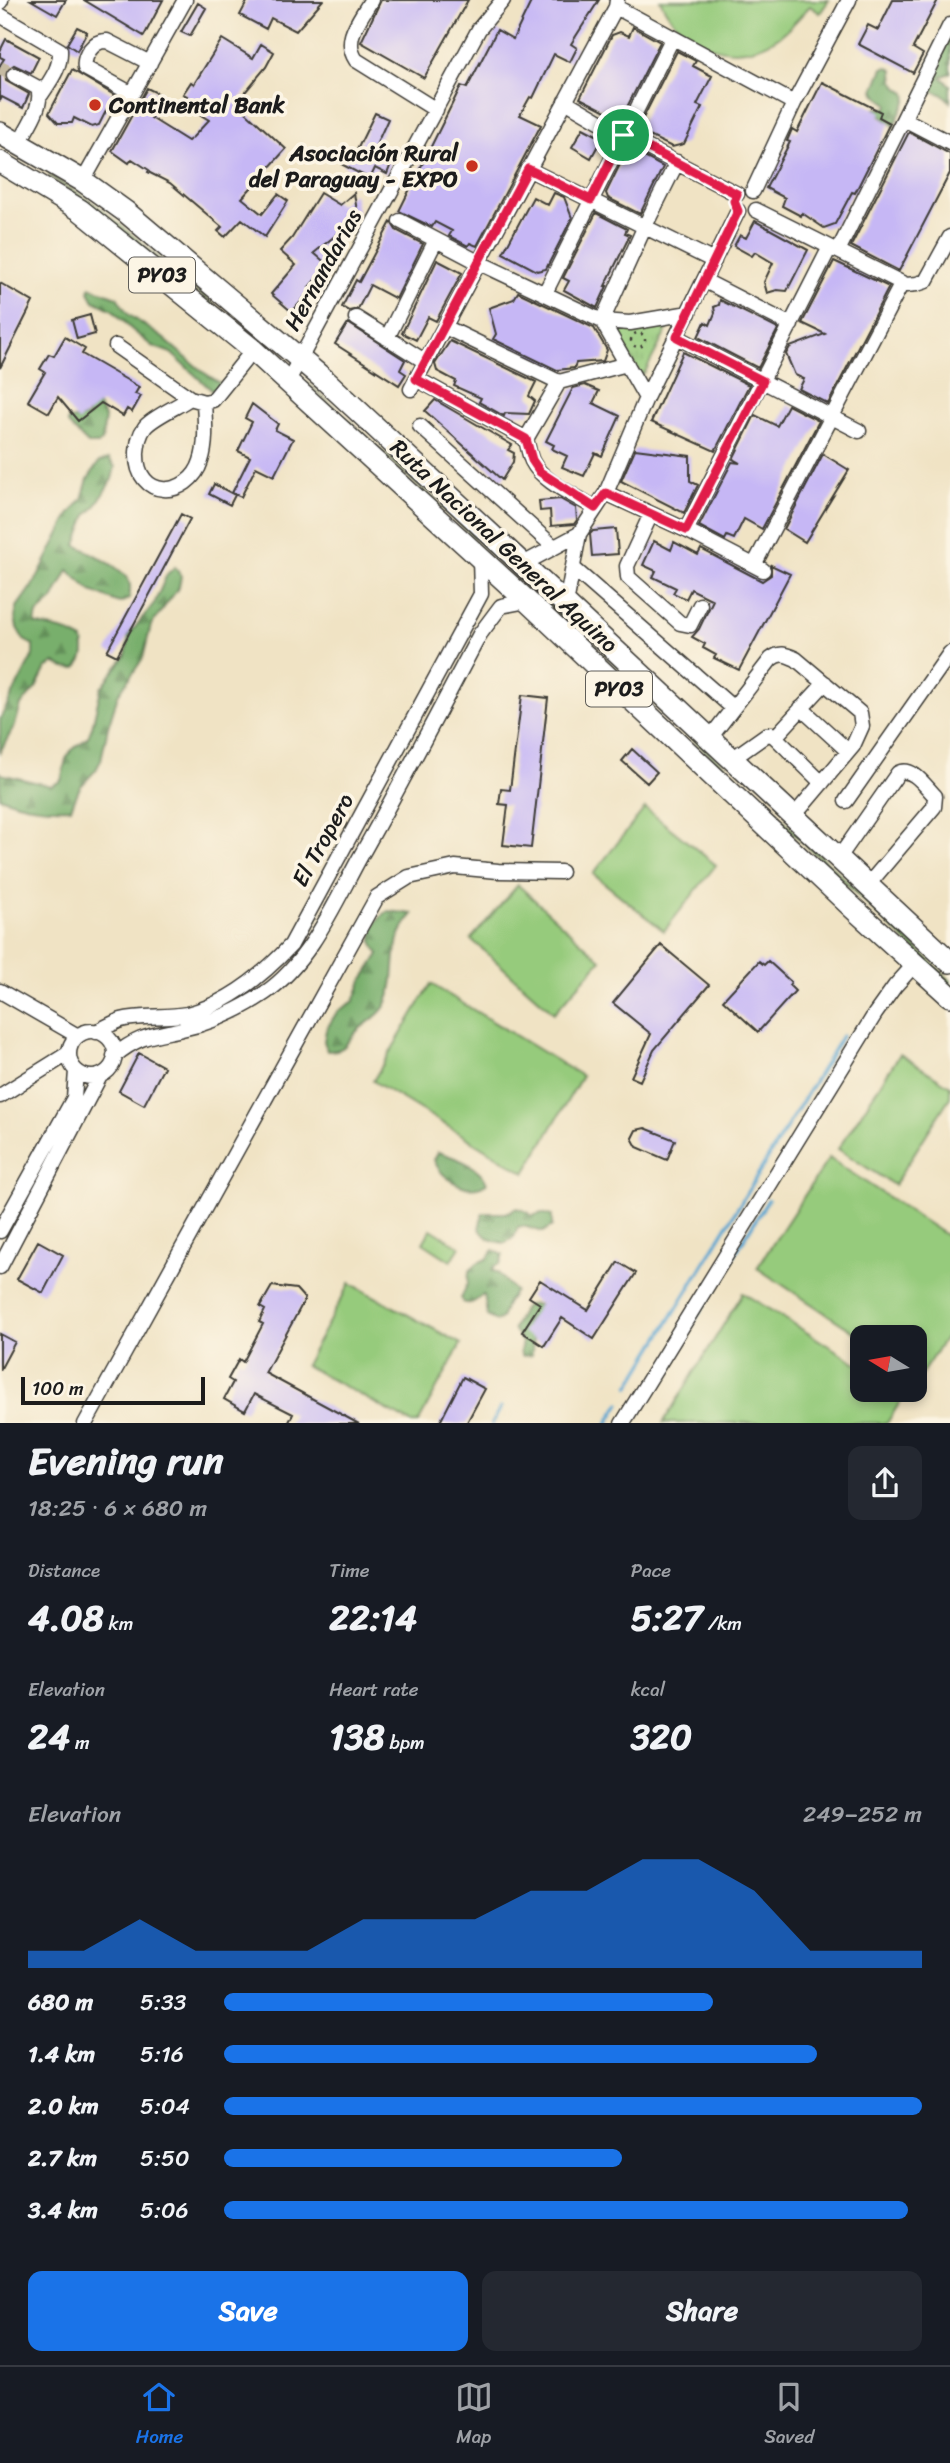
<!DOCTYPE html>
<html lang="en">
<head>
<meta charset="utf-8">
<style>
  :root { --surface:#171b24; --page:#242831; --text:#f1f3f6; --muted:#9ea1a6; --line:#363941; --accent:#1a73e8 }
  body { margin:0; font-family:Sriracha,sans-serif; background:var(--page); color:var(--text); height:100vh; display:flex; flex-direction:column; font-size:26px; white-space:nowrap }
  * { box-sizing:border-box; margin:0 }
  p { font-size:23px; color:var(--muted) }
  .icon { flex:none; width:38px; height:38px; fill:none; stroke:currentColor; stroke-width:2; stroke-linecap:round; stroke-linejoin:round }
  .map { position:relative; height:1423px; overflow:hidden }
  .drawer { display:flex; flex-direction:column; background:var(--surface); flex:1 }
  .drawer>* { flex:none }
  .needle { width:46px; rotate:281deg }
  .buttons { position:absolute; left:850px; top:1325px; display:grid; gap:14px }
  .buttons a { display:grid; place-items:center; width:77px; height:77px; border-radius:14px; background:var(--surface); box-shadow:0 4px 10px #0003; font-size:35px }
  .scale { position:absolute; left:21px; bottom:18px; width:184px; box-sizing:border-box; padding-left:7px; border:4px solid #1c1c1c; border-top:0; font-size:19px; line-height:24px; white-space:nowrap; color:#1c1c1c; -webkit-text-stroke:5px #fcf5e5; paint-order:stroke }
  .pin { position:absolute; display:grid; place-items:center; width:60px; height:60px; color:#fff; margin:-30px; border:4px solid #fff; border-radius:50%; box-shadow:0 2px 7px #0007 }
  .round { display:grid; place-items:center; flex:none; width:74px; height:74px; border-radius:14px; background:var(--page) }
  .summary { display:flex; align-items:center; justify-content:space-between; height:119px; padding:0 28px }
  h1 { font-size:38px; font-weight:700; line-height:52px }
  .figures { display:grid; grid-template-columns:repeat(3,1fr); gap:10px; height:119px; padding:7px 28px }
  .figures div { display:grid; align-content:center }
  .figures b { font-size:35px; font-weight:700 }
  .figures small { font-size:19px; font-weight:400 }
  .figures p { font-size:19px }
  .chart { height:196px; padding:14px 28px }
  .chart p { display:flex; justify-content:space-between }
  .chart svg { width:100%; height:126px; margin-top:7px; fill:var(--accent); opacity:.7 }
  .cta { display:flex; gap:14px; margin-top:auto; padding:14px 28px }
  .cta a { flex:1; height:80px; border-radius:14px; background:var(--accent); color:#fff; font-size:28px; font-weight:700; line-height:80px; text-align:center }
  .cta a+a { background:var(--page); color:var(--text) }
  ul { padding:0 28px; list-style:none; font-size:23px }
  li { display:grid; grid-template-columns:112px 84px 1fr; align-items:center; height:52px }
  li i { height:18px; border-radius:9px; background:var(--accent) }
  .tab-bar { display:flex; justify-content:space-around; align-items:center; height:98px; border-top:2px solid var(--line); background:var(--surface); font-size:19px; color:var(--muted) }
  .tab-bar a { display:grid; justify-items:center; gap:4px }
  .tab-bar .on { color:var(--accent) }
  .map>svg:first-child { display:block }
  .grass { fill:url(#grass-tufts); stroke:#59744c; stroke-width:2 }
  .forest { fill:url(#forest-firs); stroke:#4a6644; stroke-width:2 }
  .garden { fill:#96cb7c; stroke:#59744c; stroke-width:2 }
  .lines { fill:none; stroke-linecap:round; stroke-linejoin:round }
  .stream { stroke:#57a4d0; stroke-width:3.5 }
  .building { fill:#c6b7f5 }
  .minor-tunnel { stroke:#c6bba2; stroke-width:14; stroke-dasharray:14 7; stroke-linecap:butt }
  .minor-casing { stroke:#3c3a35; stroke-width:17 }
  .highway-casing { stroke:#3c3a35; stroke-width:24 }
  .path { stroke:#3c3a35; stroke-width:2.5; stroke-dasharray:2 5; stroke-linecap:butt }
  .minor { stroke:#fff; stroke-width:14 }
  .highway { stroke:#fff; stroke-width:21 }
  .route-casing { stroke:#fff; stroke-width:14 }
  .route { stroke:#e11d48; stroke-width:9 }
  .poi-dot { fill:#c8321e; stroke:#fcf5e5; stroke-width:2.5 }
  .labels { text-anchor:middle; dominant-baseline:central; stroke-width:7; stroke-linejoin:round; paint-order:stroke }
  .shield { fill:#fcf5e5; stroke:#5f5d58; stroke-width:2 }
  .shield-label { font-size:21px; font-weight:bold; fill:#1c1c1c }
  .poi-label { font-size:23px; font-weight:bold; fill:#1c1c1c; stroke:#fcf5e5; text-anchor:start }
  .street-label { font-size:23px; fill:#1c1c1c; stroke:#fcf5e5 }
</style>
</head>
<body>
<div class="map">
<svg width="950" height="1424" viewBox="0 0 950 1424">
  <defs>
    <pattern id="grass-tufts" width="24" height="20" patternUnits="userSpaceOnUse" patternTransform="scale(1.75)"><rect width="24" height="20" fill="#96cb7c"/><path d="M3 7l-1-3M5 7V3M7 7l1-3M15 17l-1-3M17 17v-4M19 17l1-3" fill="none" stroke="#81ae6b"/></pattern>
    <pattern id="forest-firs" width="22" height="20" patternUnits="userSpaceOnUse" patternTransform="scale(1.75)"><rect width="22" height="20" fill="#78af6c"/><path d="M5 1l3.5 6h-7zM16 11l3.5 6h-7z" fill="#628e58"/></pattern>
  </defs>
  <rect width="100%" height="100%" fill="#fcf5e5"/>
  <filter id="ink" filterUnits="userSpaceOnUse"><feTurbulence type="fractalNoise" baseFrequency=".0143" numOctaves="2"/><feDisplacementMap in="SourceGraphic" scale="14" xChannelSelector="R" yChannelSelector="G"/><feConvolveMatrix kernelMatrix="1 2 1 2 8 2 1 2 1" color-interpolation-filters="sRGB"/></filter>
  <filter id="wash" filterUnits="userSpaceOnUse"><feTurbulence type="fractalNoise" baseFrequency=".00686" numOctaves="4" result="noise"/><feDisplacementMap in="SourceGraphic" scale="28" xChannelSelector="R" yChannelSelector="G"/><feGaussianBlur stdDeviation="1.57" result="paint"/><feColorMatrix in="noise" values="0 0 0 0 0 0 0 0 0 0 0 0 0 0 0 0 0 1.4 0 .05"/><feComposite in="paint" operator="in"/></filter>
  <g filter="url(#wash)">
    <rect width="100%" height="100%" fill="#f0e3c4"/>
    <path class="grass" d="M50,175L99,207L269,351L97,210L50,177Z
      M664,323L668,328L645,372L641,376L614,330L615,327Z
      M306,383H308L772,809L950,980V984L770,811Z"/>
    <path class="forest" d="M950,35V73L941,77L950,85V102L944,95L933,91L927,82Z
      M888,67L893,70C893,82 895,87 906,93L907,99L894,126L873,110L877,108H887L888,104L876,95L874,90L883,68Z
      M90,287L117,297L128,314L163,338L203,372L220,383L218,396L171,353L152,346L131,329L113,310L94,301L89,292Z
      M97,404L105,418L102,441L98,444H88L68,424V420L88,417L87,412Z
      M109,459L115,467L112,479L95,507L87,515L76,545C88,551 119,567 126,577C132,583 130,591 129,599L119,603L91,591L68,570L53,600L37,614L35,624L65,631L83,640C85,653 85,660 75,669L64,668L55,663L46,668L36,688L21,705L15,725L0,752V719L33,655V645L24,640L17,628L15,618L17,607L36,580L69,515L82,499L88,479L99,462Z
      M175,567L181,576L179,587L151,625L143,658L118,695L108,727L101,760L96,770L80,787L71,808C45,809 24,807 0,797V771L1,774L51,786L61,781L66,759L71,751L88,737L92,727L101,688L126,655L129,635L155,602L167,574Z
      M388,911L413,914C384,947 402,975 385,1006C379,1017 365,1023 356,1032C344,1044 347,1051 327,1051L324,1041L326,1030L337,1012L354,1001L362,981L379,954C366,938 372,922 388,911Z
      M438,1152C456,1158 480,1165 487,1183C467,1196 441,1178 434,1160Z
      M517,1208L528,1212L532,1216L542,1213L552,1216V1226L543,1232L523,1226L518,1227L514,1237L505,1243C492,1241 487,1240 479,1228L483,1213H506Z
      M494,1250L503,1255L500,1264L494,1266L492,1271L497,1272L515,1291L506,1304L501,1319L496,1321L487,1316L485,1300L483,1295C475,1300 473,1306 463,1302L461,1298L468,1283L469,1272L477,1263L487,1259Z
      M532,1304L549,1306L533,1334L532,1355L522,1356L520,1352L522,1342L513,1329L524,1307Z"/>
    <path class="garden" d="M660,0H829L820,13L810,6C799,17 788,32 774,40C730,65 681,44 660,0Z
      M645,808L716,865L664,931L593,874Z
      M518,885L601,960L554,1013L471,939Z
      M431,984L582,1076L525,1173L373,1081Z
      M900,1054L950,1086V1097L894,1185L838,1149Z
      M829,1158L950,1238V1331L920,1376L915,1373V1337L863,1338L757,1268Z
      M431,1229L460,1247L451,1261L423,1243Z
      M350,1283L461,1344L418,1423H411L305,1365Z
      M743,1293L863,1367V1390H898L905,1394L887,1423H663Z"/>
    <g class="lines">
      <path class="stream" d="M629,1387L842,1036
        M492,1424L501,1407
        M607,1424L620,1403
        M631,1424L768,1200"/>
    </g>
    <g id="blocks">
      <path class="building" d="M31,0H66L57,15Z
        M84,0H163L144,36Z
        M248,0H323L296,31L271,18L266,29L240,15Z
        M381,0H468L424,78L361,42Z
        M532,0H599L571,44L577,48L570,62L554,54L533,98L530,97L520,115L541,125L477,246L470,243L468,246L449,236L452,231L435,222L432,227L399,211L461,86L467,88L497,30L513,39Z
        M893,0H938L913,48L923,54L913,73L858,44L868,25L878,30Z
        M198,3L206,8L190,36L181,32Z
        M77,27L87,32L77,51L67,44Z
        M633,27L660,42L621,119L580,98L612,35L620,32L629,36Z
        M6,39L39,57L31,73L14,65L5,71L6,81L29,94L23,108L2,97L0,101V65L4,59L0,57V51Z
        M222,39L253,58L261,44L274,52L266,67L236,103L286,149L242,198L262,214L278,194L288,201L265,237L242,219L225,237L218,231L222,227L170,183L148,172L149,170L132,159L129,163L112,151L147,88L159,94L153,105L157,107L151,118L188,141L193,137L209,120L182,104L187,96L183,94L191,82L194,84Z
        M677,51L696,61L693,66L712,76L697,105L702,107L684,144L672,147L637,130Z
        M72,70L114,95L99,125L92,127L74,118L72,123H58L49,113Z
        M822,82L881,112L879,117L890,123L855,193L852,192L835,224L824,228L802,213L801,216L782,206L785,198L766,188L790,142L787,141L792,129L797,132Z
        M375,113L388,119L372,154L391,164L387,174L375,168L370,179L343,165L350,152L355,154Z
        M583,128L602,138L591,158L572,147Z
        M909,132L950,154V173L899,271L851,246Z
        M628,148L663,167L640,214L608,198L606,193Z
        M320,193L340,205L354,193L358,217L314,253L328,265L309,287L312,289L292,312L271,294L296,265L280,251L292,238Z
        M554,193L564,197L572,218L546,269L537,271L503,253L533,197L548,205Z
        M596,213L627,229L625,233L630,235L605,286H607L597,308L564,290L569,281L563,278Z
        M755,221L808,250L787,291L777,290L767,293L764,282L773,263L755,252L752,256L734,246L740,235L746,238Z
        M391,222L396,230L423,244L396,299L370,285L358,309L349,311L342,307L356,280L359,282Z
        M437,260L462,273L436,321L428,317L416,340L402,333Z
        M834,261L889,287L828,404L799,389L804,379L795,375L786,354L790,347L825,334L802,323Z
        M0,283L33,302L0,368Z
        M518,292L594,328L607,350L603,361L576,363L574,368L557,370L493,339L496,334L489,308L514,299Z
        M720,300L778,329L758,368L698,337L705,322L710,325L715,313L714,307L719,305Z
        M90,315L95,334L77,339L72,320Z
        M348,323L405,360L400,370L406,374L399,385L335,344Z
        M65,337L85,349L82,354L139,387L135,394L141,396L132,412L127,409L123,416L101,403L78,421L58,397L49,413L28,401L45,372L40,369L49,354L54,356Z
        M450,341L536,382L529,396L535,401L529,414L505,413L504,416L479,402L481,398L454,386L456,381L437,371L435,364Z
        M683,352L749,385L715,451L651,422Z
        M585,385L599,391L593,403L620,416L602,456L595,453L584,476L562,467L567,456L552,449L554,445L546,441L573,388Z
        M435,400L512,445L508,450L514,453L513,462L502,480L425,411Z
        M252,404L278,424L275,430L293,439L274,476L256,467L241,497L232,493L250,457L238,451L252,422L245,418Z
        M788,405L819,421L762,529L744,519L734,539L727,536L725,540L699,526L732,462L740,463L733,459L755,415L777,426Z
        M635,449L690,456V481L698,485L684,513L621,481Z
        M823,454L849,470L805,542L784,529Z
        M214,484L235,495L230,505L209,494Z
        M560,499L576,508L577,520L574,524L551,526L550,510L540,511L539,501Z
        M181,514L190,519L117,656L107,651Z
        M616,529L618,554L592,556L590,534L593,531Z
        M654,541L671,550L674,542L698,555L701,549L762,581L771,575V565L790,574L739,670L714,658L716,655L703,648L705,644L692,637L699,629L713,600L691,589L686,599L673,593L676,588L653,577L656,571L643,565Z
        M522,695L548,698L531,848L503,845L508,805L499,804L501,789L510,790Z
        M632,749L657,772L647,783L622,761Z
        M661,945L709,985L654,1050L640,1081L631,1077L651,1034L613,1003Z
        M759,961L764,965L768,961L791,982L789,985L795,991L758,1032L723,1000Z
        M139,1053L164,1067L144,1105L119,1091Z
        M645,1128L675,1140L667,1160L637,1147L632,1138L636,1130Z
        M38,1241L63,1255L43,1293L17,1279Z
        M618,1262L636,1273L594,1339L562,1318L544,1346L522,1332L540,1304L529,1297L540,1280L588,1310Z
        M272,1286L296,1289L305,1299L265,1373L359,1424H288L293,1414L254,1394L245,1411L224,1399L233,1382L228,1379L239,1359L243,1362L263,1324L259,1322L265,1310L260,1307Z
        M0,1334L15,1342L0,1370Z
        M463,1377L485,1389L466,1424H439Z"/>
    </g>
  </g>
  <g filter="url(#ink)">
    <use href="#blocks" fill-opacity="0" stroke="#3c3a35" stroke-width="2"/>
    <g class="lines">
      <path class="minor-tunnel" d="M0,68L14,75"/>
      <g class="minor-casing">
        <path id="minor" d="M371,0C360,20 342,39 356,60L436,110
          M0,2L1,0
          M616,7L794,103
          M0,15L60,50C61,68 50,81 41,95
          M14,75L38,88C44,106 27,127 19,143
          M132,94L85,68C83,56 93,40 107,41L150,63
          M565,101L623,135L737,194
          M904,119L950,143
          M528,169L714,261
          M83,181L185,0
          M753,191L794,103L849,0
          M756,210L906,285L917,284L926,281L950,237
          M400,221L480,263L602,321L630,323L689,313
          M838,251L950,25
          M705,281L791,325
          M545,293L672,39
          M356,318L426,362
          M602,321L645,226L677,162
          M602,321L646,398
          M445,327L559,382L627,364
          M677,337L859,431
          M387,338L436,240
          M116,346L190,398L204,402L213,400L253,350
          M417,379L526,439
          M288,381L479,29L503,0
          M559,382L526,439C528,446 529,454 532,461C543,483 575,495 595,508
          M411,389L616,7L617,0
          M190,398C179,406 153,417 145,427C139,435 138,443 137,452C135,501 189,499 201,461C207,443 205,422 204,402
          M420,426L554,547
          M606,493L686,530L763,570
          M651,514L627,566L628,577L680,623L690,625L700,605
          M686,530L830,247
          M523,564L579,534
          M754,565L902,283
          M573,568L733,708
          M566,604L579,534L606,493L646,398L738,211
          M801,708L848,751
          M776,736L825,683
          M710,738L771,659C780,652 785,654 796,659L860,713L862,726L853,746L793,817
          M732,759L766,735L772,734L822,783
          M846,801L950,653
          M838,859L898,773C913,766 925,786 935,796L934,807L867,886
          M0,991L78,1036
          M69 1054a23 23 0 1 1 46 0a23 23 0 1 1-46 0Z
          M96,1032C104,1028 113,1023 121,1020C142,1015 165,1018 187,1014C228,1004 263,975 291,945L481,594L480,558
          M114,1056C140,1035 151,1036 182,1029C211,1023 240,1010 265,993C309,963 334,905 359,859C401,785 440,709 480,634L501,606L527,601
          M0,1096L69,1053
          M0,1231L74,1098L76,1071
          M0,1267L100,1076
          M85,1424L377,897L409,877L455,867L498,871L561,872
          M622,1424L875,1014L895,986L915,964"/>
      </g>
      <g class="highway-casing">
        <path id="highway" d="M0,133L83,181L126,212L326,381L950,962
          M0,162L80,210L253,350L527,601L854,909L950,996"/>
      </g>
      <path class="path" d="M631 340a7 7 0 1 1 14 0a7 7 0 1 1-14 0Z"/>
      <use href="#minor" class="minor"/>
      <use href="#highway" class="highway"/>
    </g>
  </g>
  <g class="lines" filter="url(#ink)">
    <g class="route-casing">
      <path id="route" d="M623,135L737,194L734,201L738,211L677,337L763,381L686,530L606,493L595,508L540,472L532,460L526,439L416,379L528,169L591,200Z"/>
    </g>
    <use href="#route" class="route"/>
  </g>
  <g class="poi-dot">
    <circle cx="95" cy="105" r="7"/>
    <circle cx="472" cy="166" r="7"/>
  </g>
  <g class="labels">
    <g class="shield">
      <rect x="129" y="257.5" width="66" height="35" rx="5"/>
      <rect x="586" y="671.5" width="66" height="35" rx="5"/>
    </g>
    <g class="shield-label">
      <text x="162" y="275">PY03</text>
      <text x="619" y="689">PY03</text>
    </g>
    <g class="poi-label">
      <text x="109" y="105">Continental Bank</text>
      <text x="458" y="153" text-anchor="end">Asociación Rural<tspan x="458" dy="26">del Paraguay - EXPO</tspan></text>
    </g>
    <g class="street-label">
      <text transform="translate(323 270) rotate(-61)">Hernandarias</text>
      <text transform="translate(504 546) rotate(43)">Ruta Nacional General Aquino</text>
      <text transform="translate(323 840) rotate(-61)">El Tropero</text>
    </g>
  </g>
</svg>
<div class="buttons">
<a><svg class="needle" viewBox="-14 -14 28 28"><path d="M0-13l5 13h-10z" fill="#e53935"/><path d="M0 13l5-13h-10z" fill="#9ea1a6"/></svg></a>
</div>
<div class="scale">100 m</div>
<div class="pin" style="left:623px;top:135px;background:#1e9e55"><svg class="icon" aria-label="arrive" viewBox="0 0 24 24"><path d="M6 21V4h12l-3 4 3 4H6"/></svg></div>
</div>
<section class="drawer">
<div class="summary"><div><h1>Evening run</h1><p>18:25 · 6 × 680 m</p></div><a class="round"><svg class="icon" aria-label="share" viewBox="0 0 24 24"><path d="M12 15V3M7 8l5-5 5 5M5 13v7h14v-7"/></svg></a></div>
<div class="figures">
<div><p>Distance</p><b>4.08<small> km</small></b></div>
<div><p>Time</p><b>22:14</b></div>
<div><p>Pace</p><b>5:27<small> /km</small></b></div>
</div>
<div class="figures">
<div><p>Elevation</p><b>24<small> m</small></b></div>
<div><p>Heart rate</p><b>138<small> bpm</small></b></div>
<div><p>kcal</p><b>320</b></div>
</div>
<div class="chart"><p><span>Elevation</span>249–252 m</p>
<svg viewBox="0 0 160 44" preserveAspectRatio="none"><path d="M0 44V38L10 38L20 27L30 38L40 38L50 38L60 27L70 27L80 27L90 17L100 17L110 6L120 6L130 17L140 38L150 38L160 38V44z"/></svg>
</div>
<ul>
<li><b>680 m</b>5:33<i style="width:70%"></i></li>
<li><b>1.4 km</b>5:16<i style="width:85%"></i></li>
<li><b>2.0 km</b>5:04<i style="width:100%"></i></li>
<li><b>2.7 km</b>5:50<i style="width:57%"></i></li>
<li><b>3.4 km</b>5:06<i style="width:98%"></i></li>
</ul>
<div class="cta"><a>Save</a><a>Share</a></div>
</section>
<nav class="tab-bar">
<a class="on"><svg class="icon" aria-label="home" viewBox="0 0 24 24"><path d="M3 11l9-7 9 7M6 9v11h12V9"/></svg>Home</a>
<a><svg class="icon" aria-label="map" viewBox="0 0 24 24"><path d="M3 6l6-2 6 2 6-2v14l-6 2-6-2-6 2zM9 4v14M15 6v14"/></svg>Map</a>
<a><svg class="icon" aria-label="saved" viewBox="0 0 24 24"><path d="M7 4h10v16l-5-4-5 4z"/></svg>Saved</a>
</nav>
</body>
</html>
